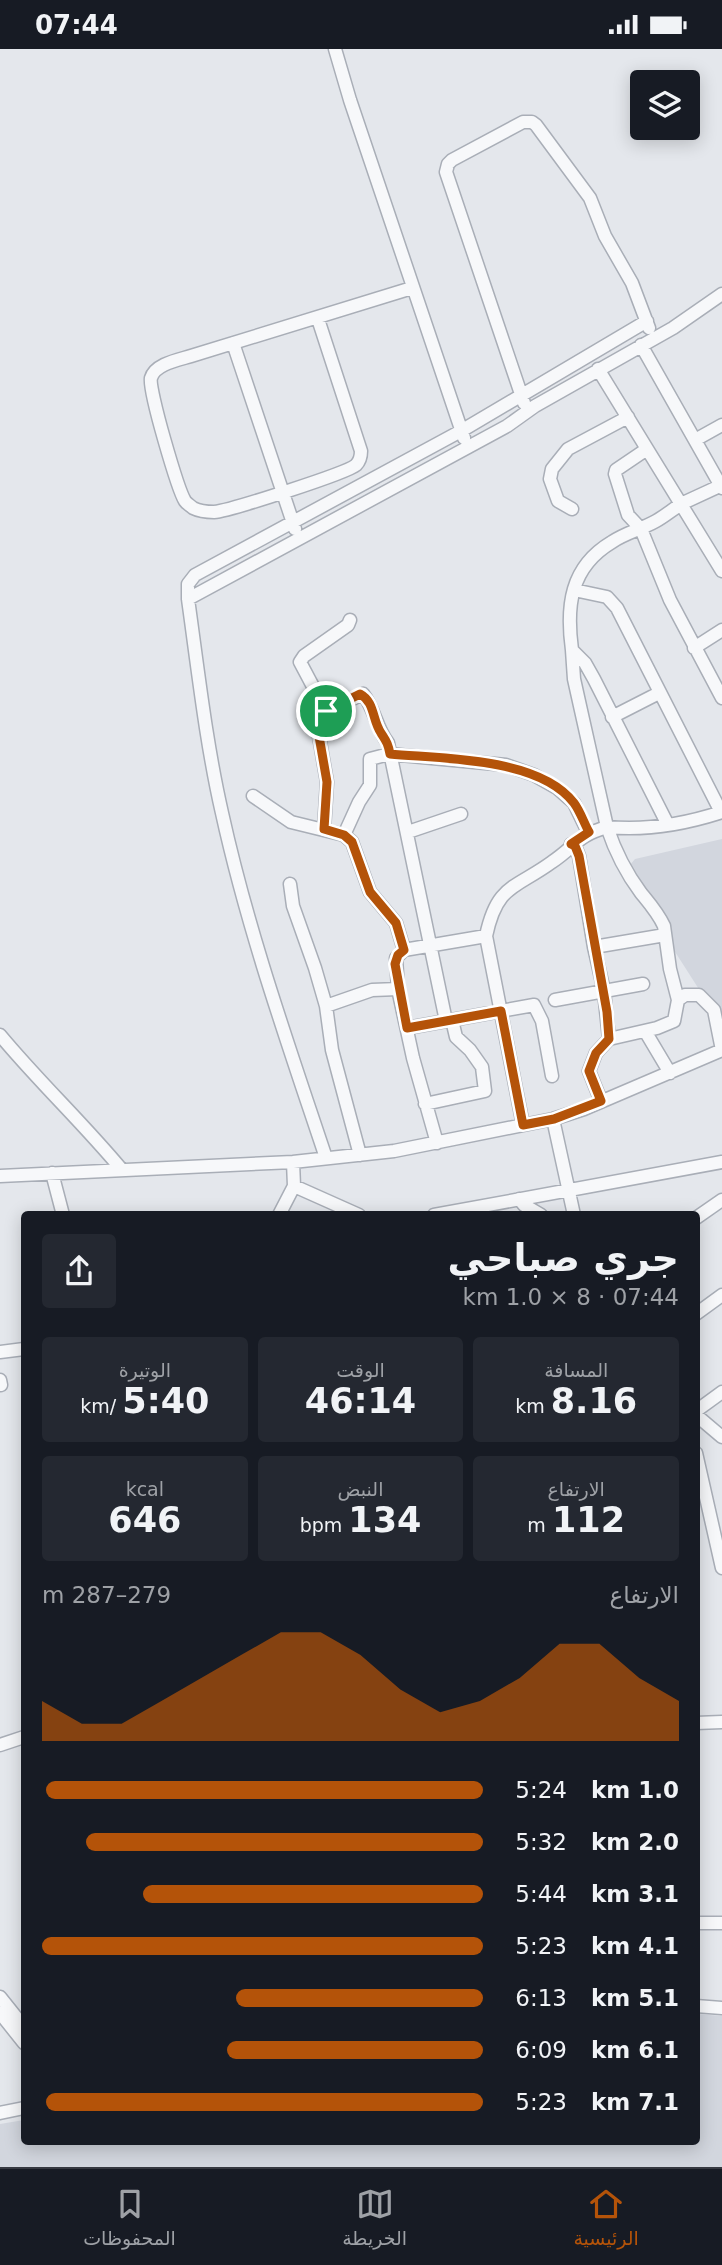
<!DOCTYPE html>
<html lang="ar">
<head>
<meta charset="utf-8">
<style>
  :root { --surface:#171b24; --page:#242831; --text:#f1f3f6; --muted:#9ea1a6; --line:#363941; --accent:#b45309 }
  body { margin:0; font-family:"DejaVu Sans","Noto Naskh Arabic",sans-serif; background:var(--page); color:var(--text); direction:rtl; height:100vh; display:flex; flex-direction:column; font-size:26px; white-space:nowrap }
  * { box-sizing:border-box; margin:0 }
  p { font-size:23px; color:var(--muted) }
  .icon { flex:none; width:38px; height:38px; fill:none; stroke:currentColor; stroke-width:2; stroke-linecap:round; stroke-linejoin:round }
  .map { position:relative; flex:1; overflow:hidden; direction:ltr }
  .side { position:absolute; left:21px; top:1162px; width:679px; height:934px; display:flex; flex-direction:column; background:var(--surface); border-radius:7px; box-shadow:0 4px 18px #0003; direction:rtl }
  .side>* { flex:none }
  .buttons { position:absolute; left:630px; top:21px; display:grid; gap:14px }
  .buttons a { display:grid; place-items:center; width:70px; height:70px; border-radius:7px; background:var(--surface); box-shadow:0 4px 18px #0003; font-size:35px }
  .pin { position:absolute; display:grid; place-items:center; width:60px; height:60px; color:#fff; margin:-30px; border:4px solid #fff; border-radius:50%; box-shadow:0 2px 7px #0007 }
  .round { display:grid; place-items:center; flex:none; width:74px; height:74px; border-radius:7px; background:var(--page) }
  .summary { display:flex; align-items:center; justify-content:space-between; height:119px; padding:0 21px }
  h1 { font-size:38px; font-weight:800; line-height:52px }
  .figures { display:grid; grid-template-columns:repeat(3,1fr); gap:10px; height:119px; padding:7px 21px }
  .figures div { display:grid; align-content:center; border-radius:7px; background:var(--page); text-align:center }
  .figures b { font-size:35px; font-weight:800 }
  .figures small { font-size:19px; font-weight:400 }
  .figures p { font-size:19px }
  .chart { height:196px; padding:14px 21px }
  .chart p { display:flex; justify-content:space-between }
  .chart svg { width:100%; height:126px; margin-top:7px; fill:var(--accent); opacity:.7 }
  ul { padding:0 21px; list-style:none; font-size:23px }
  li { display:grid; grid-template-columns:112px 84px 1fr; align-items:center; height:52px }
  li i { height:18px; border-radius:9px; background:var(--accent) }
  .status { display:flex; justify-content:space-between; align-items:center; height:49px; padding:0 35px; background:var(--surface); direction:ltr }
  .status svg { height:19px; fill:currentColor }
  .tabs { display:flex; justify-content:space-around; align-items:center; height:98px; border-top:2px solid var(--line); background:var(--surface); font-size:19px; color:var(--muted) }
  .tabs a { display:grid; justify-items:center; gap:4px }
  .tabs .on { color:var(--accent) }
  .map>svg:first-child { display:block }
  .built { fill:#d2d6de }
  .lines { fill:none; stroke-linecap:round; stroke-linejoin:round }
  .minor-casing { stroke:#a9aeb7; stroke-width:15 }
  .minor { stroke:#f7f8fa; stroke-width:12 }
  .route-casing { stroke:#fff; stroke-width:14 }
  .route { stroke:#b45309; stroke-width:9 }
</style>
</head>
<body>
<div class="status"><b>07:44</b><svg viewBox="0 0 49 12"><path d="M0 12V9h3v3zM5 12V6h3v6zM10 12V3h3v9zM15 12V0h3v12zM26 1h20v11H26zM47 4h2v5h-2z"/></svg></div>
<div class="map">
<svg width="722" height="2118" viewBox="0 0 722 2118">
  <rect width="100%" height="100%" fill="#e4e7ec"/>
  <path class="built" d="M722,790V967L702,945L624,823L635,810Z
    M697,1965L722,1967V2118H0V2075L24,2071V2093H696Z"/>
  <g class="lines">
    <g class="minor-casing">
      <path id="minor" d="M335,0L350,51L464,389
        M318,270L361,402C361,407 360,412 356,416C347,424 229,462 214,463C207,463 199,462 193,459C191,457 187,455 185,452C178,441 148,340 151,329C155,315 178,311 191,307L412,239
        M233,294L295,480
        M641,296L722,439
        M598,320L722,522
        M524,354L446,123L448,115L452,111L523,73H532L536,76L590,149L605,187L632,234L649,279
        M695,391L722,376
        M647,400L616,421L615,425L628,466L641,480L670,551L722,649
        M572,460L558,452L550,430L552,420L568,400L628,368
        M574,541L607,548L617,559L721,763
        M188,550L507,377L535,357L673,279L722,245
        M694,599L722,581
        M572,601L574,630L607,778C646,782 685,775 722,763
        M326,662L300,613L304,607L348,576L350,571
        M612,668L659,644
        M253,747L291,773L344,786L352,793L370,843L396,874L404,901
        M668,776L594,630L585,614L572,601C566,557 570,518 612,493C625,484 642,480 656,472C665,467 673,460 683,454C696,448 709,442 722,436
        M324,780L327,733L316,670L326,662L363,645C375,660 376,679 388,694L446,972
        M408,783L461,765
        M344,786L359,753L370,736V710L389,705L506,716L534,726L557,739L574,754L588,783
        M571,795L575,797L579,807L594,898L604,942L609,990
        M290,835L293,857L315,919L326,957L332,1001L360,1106
        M594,898L665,886
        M555,951L643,935
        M326,957L372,941L398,940
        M407,979L534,956L542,972L552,1027
        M645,982L670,1024
        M0,986C39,1033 83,1074 122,1121
        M601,1052L589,1022L596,1004L609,990L657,979L674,972L678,951L685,946H699L714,961L722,1001
        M425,1055L485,1042L482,1018L470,1001L456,988L452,971
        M553,1070L574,1166
        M523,1076L486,887C497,835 515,840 552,813C576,797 576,787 607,778C615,802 626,824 641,844C650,855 658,864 664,877L670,920L678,951
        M437,1094L413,1009L398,940L396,909L404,901L486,887
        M326,1109C288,995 248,882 222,764C206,694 198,621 188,550V535L195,526L461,382L647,272
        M52,1124L63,1166
        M0,1127L293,1113L394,1102L553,1070L584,1060L722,1001
        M294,1137L359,1166
        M519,1150L524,1156L541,1166
        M279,1166L294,1137L293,1113
        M434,1166L722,1113
        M696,1169L722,1151
        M696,1265L722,1246
        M0,1303L24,1300
        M0,1331L1,1336
        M696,1362L722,1343
        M696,1366L722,1388
        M696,1404L722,1519
        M696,1674L722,1673
        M0,1696L24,1688
        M696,1874H722
        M0,1948L24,1978
        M696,1957L722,1959
        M0,1964L24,1994
        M0,2064L24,2059"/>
    </g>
    <use href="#minor" class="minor"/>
  </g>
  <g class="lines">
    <g class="route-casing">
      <path id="route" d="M360,645C375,653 372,671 381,684C386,692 388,694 390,705C442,710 539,708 574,754C580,762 584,774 589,783L571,795L575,797L579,807L607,963L609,990L596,1004L589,1022L601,1052L554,1070L523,1076L501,962L407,979L395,915L398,906L404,901L396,874L370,843L352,793L344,786L324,780L327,733L316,670L326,662Z"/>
    </g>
    <use href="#route" class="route"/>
  </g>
</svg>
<div class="buttons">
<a><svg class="icon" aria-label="layers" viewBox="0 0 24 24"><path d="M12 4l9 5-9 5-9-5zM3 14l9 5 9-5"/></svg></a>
</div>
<div class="pin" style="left:326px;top:662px;background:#1e9e55"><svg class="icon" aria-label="arrive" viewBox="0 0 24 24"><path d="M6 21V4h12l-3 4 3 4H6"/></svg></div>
<section class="side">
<div class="summary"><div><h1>جري صباحي</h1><p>07:44 · 8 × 1.0 km</p></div><a class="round"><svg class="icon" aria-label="share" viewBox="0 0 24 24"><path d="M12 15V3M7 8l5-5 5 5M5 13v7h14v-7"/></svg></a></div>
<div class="figures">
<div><p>المسافة</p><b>8.16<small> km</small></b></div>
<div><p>الوقت</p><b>46:14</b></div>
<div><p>الوتيرة</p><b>5:40<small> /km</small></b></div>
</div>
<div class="figures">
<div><p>الارتفاع</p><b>112<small> m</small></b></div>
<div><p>النبض</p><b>134<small> bpm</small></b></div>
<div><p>kcal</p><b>646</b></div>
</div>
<div class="chart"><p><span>الارتفاع</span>279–287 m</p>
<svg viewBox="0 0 160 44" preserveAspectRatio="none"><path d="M0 44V30L10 38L20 38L30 30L40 22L50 14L60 6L70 6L80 14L90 26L100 34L110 30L120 22L130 10L140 10L150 22L160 30V44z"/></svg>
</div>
<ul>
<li><b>1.0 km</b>5:24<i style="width:99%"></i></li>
<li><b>2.0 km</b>5:32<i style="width:90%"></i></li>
<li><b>3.1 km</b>5:44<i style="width:77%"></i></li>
<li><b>4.1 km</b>5:23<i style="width:100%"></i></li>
<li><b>5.1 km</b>6:13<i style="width:56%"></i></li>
<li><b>6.1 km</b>6:09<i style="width:58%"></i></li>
<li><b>7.1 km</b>5:23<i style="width:99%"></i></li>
</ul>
</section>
</div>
<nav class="tabs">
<a class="on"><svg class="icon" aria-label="home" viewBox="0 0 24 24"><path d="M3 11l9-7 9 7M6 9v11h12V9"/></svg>الرئيسية</a>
<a><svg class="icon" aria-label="map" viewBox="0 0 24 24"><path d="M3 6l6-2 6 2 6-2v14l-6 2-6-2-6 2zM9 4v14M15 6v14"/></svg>الخريطة</a>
<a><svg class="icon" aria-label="saved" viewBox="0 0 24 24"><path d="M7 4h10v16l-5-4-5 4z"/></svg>المحفوظات</a>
</nav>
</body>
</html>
